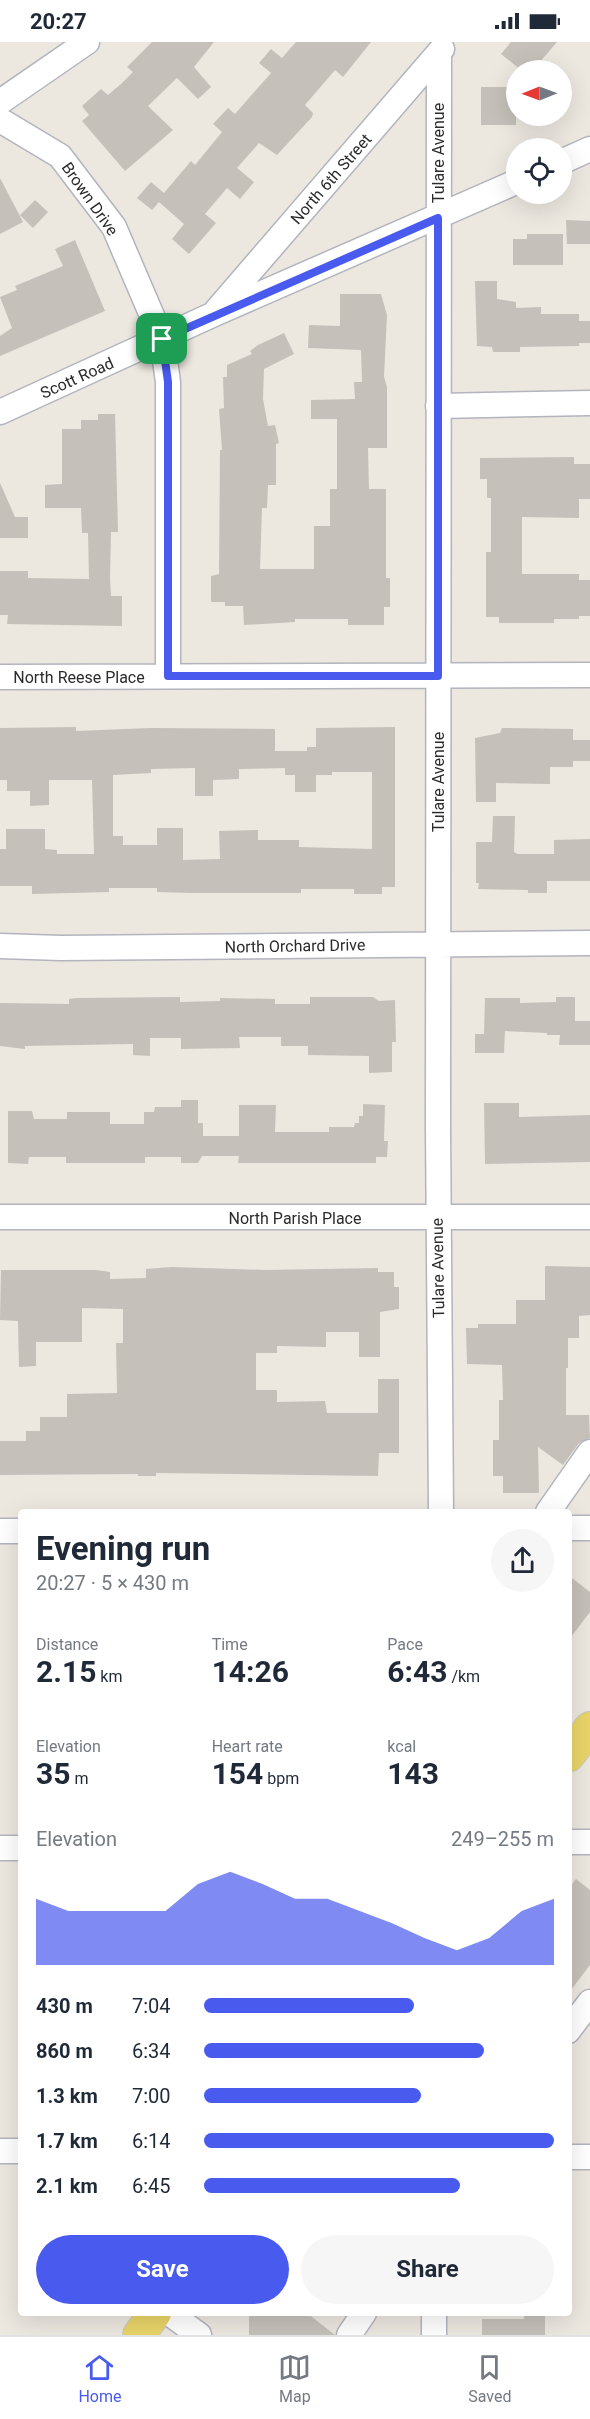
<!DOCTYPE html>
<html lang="en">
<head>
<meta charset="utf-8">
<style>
  :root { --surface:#fff; --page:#f6f6f7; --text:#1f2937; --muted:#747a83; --line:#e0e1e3; --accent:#495bee }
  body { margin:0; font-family:Roboto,sans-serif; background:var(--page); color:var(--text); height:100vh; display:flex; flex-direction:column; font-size:22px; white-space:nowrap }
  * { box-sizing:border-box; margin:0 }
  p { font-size:20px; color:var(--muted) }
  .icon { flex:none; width:33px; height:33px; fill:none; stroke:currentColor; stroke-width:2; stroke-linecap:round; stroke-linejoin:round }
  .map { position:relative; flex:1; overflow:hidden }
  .details { position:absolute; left:18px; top:1467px; width:554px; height:807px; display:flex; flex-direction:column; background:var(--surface); border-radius:6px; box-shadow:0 6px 24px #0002 }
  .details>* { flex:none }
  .needle { width:39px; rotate:269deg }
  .buttons { position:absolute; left:506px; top:18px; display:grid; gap:12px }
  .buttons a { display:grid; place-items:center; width:66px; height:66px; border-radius:50%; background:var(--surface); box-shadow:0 6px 24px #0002; font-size:30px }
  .pin { position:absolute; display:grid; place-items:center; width:51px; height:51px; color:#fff; margin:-26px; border-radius:12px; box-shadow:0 3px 9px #0006 }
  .round { display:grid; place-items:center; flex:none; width:63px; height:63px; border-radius:32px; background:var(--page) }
  .overview { display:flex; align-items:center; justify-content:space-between; height:102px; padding:0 18px }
  h1 { font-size:33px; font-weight:700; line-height:45px }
  .stats { display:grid; grid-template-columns:repeat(3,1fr); gap:9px; height:102px; padding:6px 18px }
  .stats div { display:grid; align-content:center }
  .stats b { font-size:30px; font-weight:700 }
  .stats small { font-size:16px; font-weight:400 }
  .stats p { font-size:16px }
  .chart { height:168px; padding:12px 18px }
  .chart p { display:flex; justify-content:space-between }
  .chart svg { width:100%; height:108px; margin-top:6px; fill:var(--accent); opacity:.7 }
  .cta { display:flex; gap:12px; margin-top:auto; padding:12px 18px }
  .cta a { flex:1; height:69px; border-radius:36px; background:var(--accent); color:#fff; font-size:24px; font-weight:700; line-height:69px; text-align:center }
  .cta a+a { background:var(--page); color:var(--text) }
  ul { padding:0 18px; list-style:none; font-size:20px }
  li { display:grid; grid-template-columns:96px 72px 1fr; align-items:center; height:45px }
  li i { height:15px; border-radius:8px; background:var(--accent) }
  .status { display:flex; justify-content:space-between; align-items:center; height:42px; padding:0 30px; background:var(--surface); direction:ltr }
  .status svg { height:16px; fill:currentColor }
  .dock { display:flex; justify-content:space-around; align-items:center; height:84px; border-top:2px solid var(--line); background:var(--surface); font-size:16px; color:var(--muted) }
  .dock a { display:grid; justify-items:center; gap:3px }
  .dock .active { color:var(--accent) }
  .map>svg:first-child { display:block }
  .building { fill:#c5c1ba; fill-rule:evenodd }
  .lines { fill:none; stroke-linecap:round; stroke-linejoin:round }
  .minor-casing { stroke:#b2b4be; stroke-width:27 }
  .major-casing { stroke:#c8c8c8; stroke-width:34 }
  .minor { stroke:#fff; stroke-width:24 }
  .major { stroke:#e8d468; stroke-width:32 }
  .route-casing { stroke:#fff; stroke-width:12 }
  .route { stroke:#495bee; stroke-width:8 }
  .labels { text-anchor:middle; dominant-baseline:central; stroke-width:4.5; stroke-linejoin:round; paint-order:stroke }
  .street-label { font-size:16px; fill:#2b2b2b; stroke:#fff }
</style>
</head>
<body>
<div class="status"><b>20:27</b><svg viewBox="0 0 49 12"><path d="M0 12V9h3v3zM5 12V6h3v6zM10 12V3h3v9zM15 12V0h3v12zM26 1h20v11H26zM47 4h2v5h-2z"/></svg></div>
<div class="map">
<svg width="590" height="2293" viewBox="0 0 590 2293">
  <rect width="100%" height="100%" fill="#ece7df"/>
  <path class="building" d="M152,0H214L194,25L211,45L198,57L177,36L148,64L173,88L125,129L82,79L89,73L82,64L101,47L108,53L121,42L133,30L127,25Z
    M296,0H371L343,35L335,28L305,63L313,71L312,75L277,113L259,101L237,126L254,140L240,157L227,146L205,172L216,181L189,212L172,197L184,182L159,160L152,168L137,156L151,140L164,151L191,119L195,123L222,90L213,82L228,66L235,72L271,31L259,21L271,7L282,16Z
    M511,0H557L533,28H521L501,12Z
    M481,45H516V83H481Z
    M0,136L23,180L0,192Z
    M35,158L48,170L33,186L20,173Z
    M566,178L590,179V202H567Z
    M527,192H563V223H513V197H527Z
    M75,198L105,269L0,314V294L12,286L0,255L17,248L15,244L63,224L55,207Z
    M475,239H497V257L516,260V266L541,265V272H579V279H590V301H579V304L520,305V310H493L492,305L477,304Z
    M340,252H381L387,273L384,335L387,345V406H368L369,447H386V536H390V565H384V583H348V577H295V580L244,583L243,564H225V560H211V534L219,532L220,408H222L219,367L224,366L223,335H227V323L252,312L250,309L258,303L284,291L294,312L264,327L263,357L268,384L275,383L279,401L276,402V443H268L267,466H262L260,527H314V484H330V447H337V377H311V358L355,357L354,340H362L361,308L308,306L309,283L340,284Z
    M98,372H115L118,490H111L110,537L111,554H122V584L7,582L8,573H0V529H28V536L89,537L88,491H82L81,466H45V443L62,442V387H81V378H98Z
    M574,415V422H590V457H579V476L522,475V532H579V538H590V574H579V577H554V581H499V575H486V510H491V456H487V437H480V416Z
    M0,441L15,475H28V496H0Z
    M76,685V689L150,686L275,687V709H307V705H316V686L395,685V845H382V852H354V847H301V851H193L157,850V846H109V850L32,852V844H0V807H6V787H45V807L57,808V812H94L92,738H49V763L30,764V749H7V738H0V686ZM195,726V754H213V738L239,737V727L285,726V733H295V750H316V733H332V730H372V807L299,805V798H258V788L219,789L220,817L183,818V786H157V803H123V794H113V733L151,731V727Z
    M502,686L573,687V698H590V719H573V725H550V742L496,741V760H476L475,696L500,691Z
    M493,774H515L514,810L518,812H554V798L590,797V839H547V851H528V848L478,847L479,841H476V800H492Z
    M180,955V960L220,959V956L275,957V962H310V955H373L379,959L395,958L396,1000H392V1030L369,1031V1014L308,1013V1004H281V995H239L240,1006L181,1007V996H150V1014L133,1013V1002L25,1004V1007L0,1004V961L69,962V957L76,956Z
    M556,955H575V979H590V1003H559L560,993H547V991L505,989L504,1011H475V992H484L485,956H520V961L556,960Z
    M181,1058H198V1081H203V1094H239V1063H276L275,1090H329V1085H354L355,1081H359V1074H363V1062L385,1063L384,1099H388L387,1115H376V1121H238L239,1114H202L198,1121H181V1115H145V1121H66V1115H29L28,1122L8,1121V1069H32L34,1077H67V1070H110V1082H144V1070H154L155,1065H181Z
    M484,1061H519V1075L590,1073V1120L485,1122Z
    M545,1224L590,1225V1273L579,1274V1296H568V1326H566V1373H589L590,1396L579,1401L563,1423L538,1405L539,1451H503V1434H493V1398H499V1358H503L502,1323L467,1322L466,1286H478V1282H516V1258H545Z
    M172,1225L266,1228L378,1226V1230H394V1245H399V1267L380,1270V1315H359V1290H326V1305L277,1304V1311H256V1348H277V1360L325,1359L327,1371H378V1337H399V1411H379L378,1434L156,1431V1434H138V1432L0,1433V1399H26V1389H40V1375H67V1352L117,1351L116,1301H123V1267L82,1266V1300H36V1324L19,1325L18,1279L0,1278L1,1228H96L110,1230V1237L146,1236V1227Z
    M568,1533L590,1550V1570L568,1599Z
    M576,1837L590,1848V1923L568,1952V1847Z
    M293,2271H307L335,2293H249V2273H293Z
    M524,2274H545V2293H482V2277H524Z"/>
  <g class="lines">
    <g class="minor-casing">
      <path id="minor" d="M439,11L438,1086L441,1470
        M0,60L87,0
        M0,78L60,114L114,185L162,297L168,340V634
        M561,120L590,107
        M216,269L442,7
        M438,364L590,361
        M0,370L212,273L516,140
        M0,635L590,633
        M0,904L61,906L590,901
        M0,1175H590
        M548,1470L590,1410
        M568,1486H590
        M0,1489H21
        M568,1800H590
        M0,1806H21
        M568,1989L590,1960
        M0,2109H21
        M568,2115H590
        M169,2271L199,2293
        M434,2271V2293
        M349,2293L364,2271"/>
    </g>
    <g class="major-casing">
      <path id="major" d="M568,1714L590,1686
        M139,2293L155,2271"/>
    </g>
    <use href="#minor" class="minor"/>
    <use href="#major" class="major"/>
  </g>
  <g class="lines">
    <g class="route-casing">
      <path id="route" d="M438,176V634H168V340L162,297Z"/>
    </g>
    <use href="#route" class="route"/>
  </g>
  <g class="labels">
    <g class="street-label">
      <text transform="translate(438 111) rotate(-90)">Tulare Avenue</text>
      <text transform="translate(331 137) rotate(-49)">North 6th Street</text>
      <text transform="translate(90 157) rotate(55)">Brown Drive</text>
      <text transform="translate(77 336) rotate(-24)">Scott Road</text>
      <text x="79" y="635">North Reese Place</text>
      <text transform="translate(438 740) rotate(-90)">Tulare Avenue</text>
      <text transform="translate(295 904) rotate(-1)">North Orchard Drive</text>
      <text x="295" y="1176">North Parish Place</text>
      <text transform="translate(438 1226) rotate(-91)">Tulare Avenue</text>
    </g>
  </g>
</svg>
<div class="buttons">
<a><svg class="needle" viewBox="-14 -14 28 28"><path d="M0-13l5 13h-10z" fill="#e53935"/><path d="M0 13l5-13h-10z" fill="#747a83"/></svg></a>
<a><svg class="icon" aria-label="locate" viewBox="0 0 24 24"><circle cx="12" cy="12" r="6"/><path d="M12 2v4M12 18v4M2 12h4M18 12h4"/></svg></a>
</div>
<div class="pin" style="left:162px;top:297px;background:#1e9e55"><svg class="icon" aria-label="arrive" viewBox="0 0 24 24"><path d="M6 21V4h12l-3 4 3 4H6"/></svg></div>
<section class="details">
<div class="overview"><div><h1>Evening run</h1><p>20:27 · 5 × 430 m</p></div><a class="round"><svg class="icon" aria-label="share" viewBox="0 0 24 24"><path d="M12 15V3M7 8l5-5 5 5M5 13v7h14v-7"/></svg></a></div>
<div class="stats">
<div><p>Distance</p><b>2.15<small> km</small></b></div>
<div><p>Time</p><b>14:26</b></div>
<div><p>Pace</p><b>6:43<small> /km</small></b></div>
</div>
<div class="stats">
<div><p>Elevation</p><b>35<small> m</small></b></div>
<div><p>Heart rate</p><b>154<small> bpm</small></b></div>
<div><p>kcal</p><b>143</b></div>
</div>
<div class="chart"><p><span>Elevation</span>249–255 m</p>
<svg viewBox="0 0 160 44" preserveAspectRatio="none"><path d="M0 44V17L10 22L20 22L30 22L40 22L50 11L60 6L70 11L80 17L90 17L100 22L110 27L120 33L130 38L140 33L150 22L160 17V44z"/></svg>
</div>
<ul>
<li><b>430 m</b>7:04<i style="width:60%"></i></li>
<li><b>860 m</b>6:34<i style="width:80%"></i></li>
<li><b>1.3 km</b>7:00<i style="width:62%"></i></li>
<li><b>1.7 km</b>6:14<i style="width:100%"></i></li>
<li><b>2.1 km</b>6:45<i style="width:73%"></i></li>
</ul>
<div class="cta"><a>Save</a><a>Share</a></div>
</section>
</div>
<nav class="dock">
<a class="active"><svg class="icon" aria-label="home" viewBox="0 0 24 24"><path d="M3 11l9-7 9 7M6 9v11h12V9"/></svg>Home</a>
<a><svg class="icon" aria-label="map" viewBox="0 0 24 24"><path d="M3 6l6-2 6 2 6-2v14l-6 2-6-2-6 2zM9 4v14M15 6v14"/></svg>Map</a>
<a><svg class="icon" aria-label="saved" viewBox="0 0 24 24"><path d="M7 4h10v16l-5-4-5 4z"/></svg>Saved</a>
</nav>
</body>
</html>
